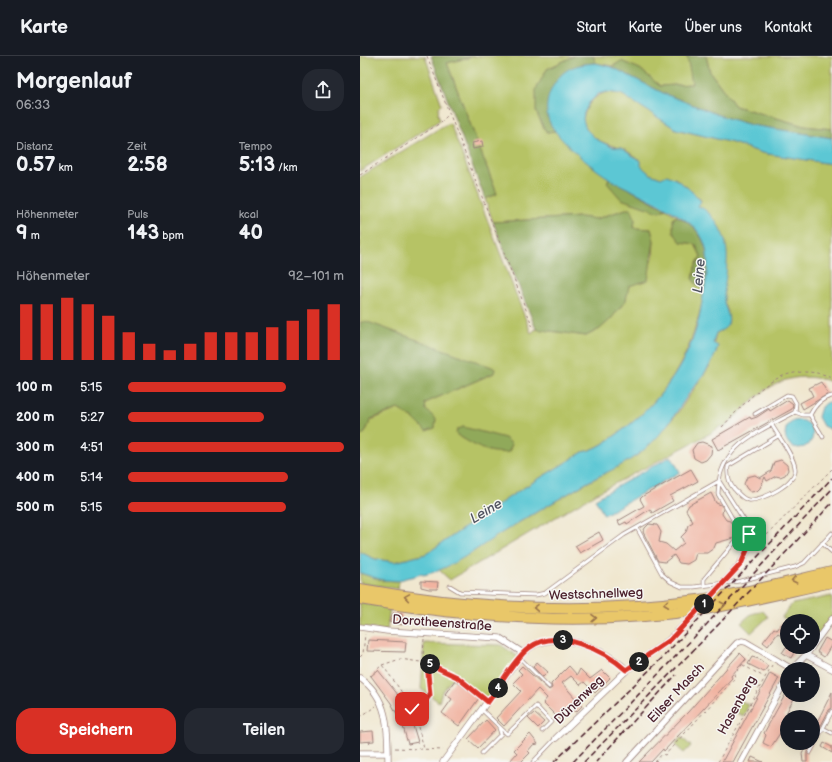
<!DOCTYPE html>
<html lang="de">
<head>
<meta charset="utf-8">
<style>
  :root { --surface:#171b24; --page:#242831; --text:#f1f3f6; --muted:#9ea1a6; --line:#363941; --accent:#d93025 }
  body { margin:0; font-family:"Balsamiq Sans",sans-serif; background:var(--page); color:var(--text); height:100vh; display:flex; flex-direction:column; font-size:15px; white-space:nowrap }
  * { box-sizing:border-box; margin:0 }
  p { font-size:13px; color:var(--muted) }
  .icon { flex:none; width:22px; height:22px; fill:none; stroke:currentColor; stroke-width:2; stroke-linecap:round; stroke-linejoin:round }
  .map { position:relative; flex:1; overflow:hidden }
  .details { display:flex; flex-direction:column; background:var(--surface); width:360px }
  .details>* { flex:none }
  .fabs { position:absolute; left:420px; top:558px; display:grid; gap:8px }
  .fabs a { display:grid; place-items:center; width:40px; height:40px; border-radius:50%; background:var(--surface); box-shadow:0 4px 16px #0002; font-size:20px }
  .pin { position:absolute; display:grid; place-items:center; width:34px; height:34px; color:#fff; margin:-17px; border-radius:8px; box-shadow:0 2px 6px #0006 }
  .km { position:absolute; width:20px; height:20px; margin:-10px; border-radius:50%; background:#222; color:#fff; font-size:11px; line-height:20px; text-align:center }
  .round { display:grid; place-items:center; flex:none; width:42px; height:42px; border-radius:16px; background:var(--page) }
  .headline { display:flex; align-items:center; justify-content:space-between; height:68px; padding:0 16px }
  h1 { font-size:22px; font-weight:700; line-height:30px }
  .figures { display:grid; grid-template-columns:repeat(3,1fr); gap:6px; height:68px; padding:4px 16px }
  .figures div { display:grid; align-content:center }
  .figures b { font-size:20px; font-weight:700 }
  .figures small { font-size:11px; font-weight:400 }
  .figures p { font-size:11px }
  .chart { height:112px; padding:8px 16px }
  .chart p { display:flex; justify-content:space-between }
  .chart svg { width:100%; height:72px; margin-top:4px; stroke:var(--accent); stroke-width:6 }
  .button { display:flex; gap:8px; margin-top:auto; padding:8px 16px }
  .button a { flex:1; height:46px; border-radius:16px; background:var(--accent); color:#fff; font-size:16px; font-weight:700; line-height:46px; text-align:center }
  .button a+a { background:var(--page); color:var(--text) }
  ul { padding:0 16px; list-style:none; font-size:13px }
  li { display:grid; grid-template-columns:64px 48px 1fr; align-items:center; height:30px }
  li i { height:10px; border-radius:5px; background:var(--accent) }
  header { display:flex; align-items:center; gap:24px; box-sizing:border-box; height:56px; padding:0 20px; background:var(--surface); border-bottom:1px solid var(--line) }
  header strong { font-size:19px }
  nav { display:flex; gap:22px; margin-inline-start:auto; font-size:14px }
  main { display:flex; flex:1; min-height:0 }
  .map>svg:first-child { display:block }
  .green { fill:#b6c365; stroke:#807148; fill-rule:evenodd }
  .forest { fill:#90a95a; stroke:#6d6442 }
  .water { fill:#5bc7d4; stroke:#527380 }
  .building { fill:#f1b3a0 }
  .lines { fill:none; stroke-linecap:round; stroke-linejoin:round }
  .lane-casing { stroke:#9d837d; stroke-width:4.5 }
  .street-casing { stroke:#9d837d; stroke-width:7 }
  .highway-casing { stroke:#9d837d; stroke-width:12 }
  .path { stroke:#9d837d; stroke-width:1; stroke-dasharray:3 3; stroke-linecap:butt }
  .lane { stroke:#fff; stroke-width:3 }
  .street { stroke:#fff; stroke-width:5.5 }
  .highway { stroke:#e9c769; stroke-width:10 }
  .rail { stroke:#4a1f2b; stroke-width:1.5; stroke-dasharray:6 3; stroke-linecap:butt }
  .street-bridge-casing { stroke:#9d837d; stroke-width:7; stroke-linecap:butt }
  .street-bridge { stroke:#fff; stroke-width:5.5 }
  .oneway { stroke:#9a734a }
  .route-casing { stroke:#fff; stroke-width:8 }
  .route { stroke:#d93025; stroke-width:5 }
  .labels { text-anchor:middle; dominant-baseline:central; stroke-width:3; stroke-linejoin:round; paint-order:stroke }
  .street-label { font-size:13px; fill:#4a1f2b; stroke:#f6f6f2 }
  .water-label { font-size:14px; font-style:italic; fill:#4f515e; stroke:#f6f6f2 }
</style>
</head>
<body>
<header>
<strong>Karte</strong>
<nav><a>Start</a><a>Karte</a><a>Über uns</a><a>Kontakt</a></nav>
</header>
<main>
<section class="details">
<div class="headline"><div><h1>Morgenlauf</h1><p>06:33</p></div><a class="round"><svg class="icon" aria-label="share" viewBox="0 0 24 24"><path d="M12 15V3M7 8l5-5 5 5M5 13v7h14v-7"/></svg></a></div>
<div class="figures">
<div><p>Distanz</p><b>0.57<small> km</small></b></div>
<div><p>Zeit</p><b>2:58</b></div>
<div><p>Tempo</p><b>5:13<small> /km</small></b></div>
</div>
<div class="figures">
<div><p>Höhenmeter</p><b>9<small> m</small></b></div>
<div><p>Puls</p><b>143<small> bpm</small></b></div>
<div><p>kcal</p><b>40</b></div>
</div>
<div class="chart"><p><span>Höhenmeter</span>92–101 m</p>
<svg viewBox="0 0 160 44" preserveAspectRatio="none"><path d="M5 44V10M15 44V10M25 44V6M35 44V10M45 44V17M55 44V27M65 44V34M75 44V38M85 44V34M95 44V27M105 44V27M115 44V27M125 44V24M135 44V20M145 44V13M155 44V10"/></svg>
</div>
<ul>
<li><b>100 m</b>5:15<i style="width:73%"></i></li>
<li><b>200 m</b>5:27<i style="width:63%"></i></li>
<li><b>300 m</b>4:51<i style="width:100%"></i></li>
<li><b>400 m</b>5:14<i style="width:74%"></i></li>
<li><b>500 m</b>5:15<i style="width:73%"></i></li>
</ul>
<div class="button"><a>Speichern</a><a>Teilen</a></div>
</section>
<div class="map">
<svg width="472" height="706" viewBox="0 0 472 706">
  <rect width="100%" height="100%" fill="#f6f6f2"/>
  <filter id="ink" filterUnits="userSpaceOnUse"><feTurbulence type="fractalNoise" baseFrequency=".025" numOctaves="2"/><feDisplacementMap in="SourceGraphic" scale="8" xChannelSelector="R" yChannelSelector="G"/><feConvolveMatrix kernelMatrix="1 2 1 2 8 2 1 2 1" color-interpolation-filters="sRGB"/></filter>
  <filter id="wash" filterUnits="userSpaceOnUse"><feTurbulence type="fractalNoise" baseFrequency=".012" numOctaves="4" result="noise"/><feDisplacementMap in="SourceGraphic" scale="16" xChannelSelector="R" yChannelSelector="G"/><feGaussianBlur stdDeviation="0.9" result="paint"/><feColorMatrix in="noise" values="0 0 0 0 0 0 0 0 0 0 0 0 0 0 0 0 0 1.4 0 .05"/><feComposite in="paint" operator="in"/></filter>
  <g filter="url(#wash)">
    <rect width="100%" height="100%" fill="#f0e7cf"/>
    <path class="green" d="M0,0H65L82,49L79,51L78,58L80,64L0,115Z
      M115,0H214L187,13L186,76L196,75L215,96L249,122L247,127L299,156L306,153L317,160L313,163L321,186L335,188L341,200L335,211L333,224L344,236C334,294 309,341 260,376C248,384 238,393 223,396L157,436L66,498L35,506L15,503L0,496V380L5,377L11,364L38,353L54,363L66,375L65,347L134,317L0,267V121L83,70L90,67L171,277L176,273L226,280L240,273L259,253L266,244L268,230L293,202L294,185L291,173L274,172L275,162L266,153L236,163L220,161L133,166L125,143L137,138L87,7ZM103,371L110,374L104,383L96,378Z
      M233,0H327L333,28L300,30L280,13L261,6L252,10L236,7Z
      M346,0H472V73L444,70L375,50L350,16Z
      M247,36L261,38L270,43L316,73L373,87L402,97L472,108V326C421,309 397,340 364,372L361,370L351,377L235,438L90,524L78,513L110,498L134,481L223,429L278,399L301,376L319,355L349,311L356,277L362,274L368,256L364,246L361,174L349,157L338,150L341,144L328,132L315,122H301L290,118L280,110L281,105C275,101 267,94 260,92C244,87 226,83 223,63C226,49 233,40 247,36Z
      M0,517L22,524L39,525L38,533L0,527Z
      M472,540V563L457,583L453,581V565H428L422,561L432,548Z
      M0,546L30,552L27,575L0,571Z
      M403,555L408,561L391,577L381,567L391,558Z
      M64,587L141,589L160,602L128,646L122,641L120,643L93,622L82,636L79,646L61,633Z
      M378,643L389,649L383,660L372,654Z
      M321,681L331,690L324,697L315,689Z"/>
    <path class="forest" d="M71,0H115L87,7L137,138L125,143Z
      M214,0H233L236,7L221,8L190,67L196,75L186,76L176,56V33L187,13Z
      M327,0H346L350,16L375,50L444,70L472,73V82L391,69L364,61L305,38L252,11L261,5L280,13L300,30L332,28Z
      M249,122L306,153L299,156L261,143L247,127Z
      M266,153H271L275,162L274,172L291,173L294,185L288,224L269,230L266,244L251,263L240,273L226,280L176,273L133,166L220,161L236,163Z
      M317,160C349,176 352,203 344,236L333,224L335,211L341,200L335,188L321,186L313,176V163Z
      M5,265L132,311L135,313L134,317L65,347L66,354L76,363L75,372L66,375L54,363L38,353L11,363L5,377L0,380V267Z
      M103,371L145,382L152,388L149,396C128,399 113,389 96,378L97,373Z"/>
    <path class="water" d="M236,7L252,11L305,38L364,61L391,69L472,82V108L402,97L373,87L316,73L261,38L247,36L238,38L229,47L224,57L223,63L226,73L236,83L252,91L261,92L281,105V110L290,118L301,122L307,119C320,124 331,134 341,145L338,150C346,153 351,159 356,166C375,193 364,216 364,244C364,252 371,260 368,268C366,273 360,275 356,277L353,287L358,290C353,310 339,323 328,339C314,360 299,384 277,399C260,412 239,419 221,430C193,447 163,463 135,481C116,494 86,515 63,519L62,517C54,522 47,520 39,525L22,524L0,517V496L15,503L35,506L66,498L157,436L223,396C237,393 248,385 260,376C298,349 328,308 339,262C341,253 342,244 344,235C348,216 351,194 339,177C326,158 278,138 257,127C237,116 200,87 190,67C183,53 188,36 197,24C207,10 220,8 236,7Z
      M468,346H472V374L463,370L458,361L461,351Z
      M425 378a14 14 0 1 1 28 0a14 14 0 1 1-28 0Z
      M311,400L320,416L244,459L235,443Z"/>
    <g id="blocks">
      <path class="building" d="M122,85L123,91L113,93L112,87Z
        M461,326L468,338L443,353L440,347L453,340L449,332Z
        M428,344L433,348L432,353L358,394L352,383L390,361L391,363L397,361L409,353L410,355Z
        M342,386L352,390L351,398L346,404L341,406L334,402L332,394L337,387Z
        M421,404L427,409L428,414L425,419L420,421L416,420L407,425L405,421L400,432L397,435L391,436L387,433L384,428L387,421L395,419L400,422L411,415L414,406Z
        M331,413L338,425L310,440L313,445L292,457L290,453L267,468L266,466L260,469L258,465L284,450L280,443L283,440Z
        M351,437L356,447L361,449L363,452L362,458L366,464L370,465L376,475L374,482L356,487L354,492L347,497H336L334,504L327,508L319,507L314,499L305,506L298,505L283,476L285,472L289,468L297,469L301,476L299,486L306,488L314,495L324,487L321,481L326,476L328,469L333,466L326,454L329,449Z
        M239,476L243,484L220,497L215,490Z
        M61,525L78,526L77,533H69L61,531Z
        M33,557L42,558V569L29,566Z
        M424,565L427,568V571L421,579L418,577L408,590L403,586L414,572L417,574Z
        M465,582L472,586V588L464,601L457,596Z
        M8,584L46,586L45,596L7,595Z
        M426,591H437L431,602L422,597Z
        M380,597L386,603L371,620L372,622L304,695L303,693L291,706H279L328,656Z
        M392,601L399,603L408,610L404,616L388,608Z
        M177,606L188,616L183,621L173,611Z
        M162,610L189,634L192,632L191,628L209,610L217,619L220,613L230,623L242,614L250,622L235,637L224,626L220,629L211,620L202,627L222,650L216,656L213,652L201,665L183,647L187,642L178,633L144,670L136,662L161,635L153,627L162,618L158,614Z
        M18,614L39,640L51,663L58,686L48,688L42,667L31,647L11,620Z
        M410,617L419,622L373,706H362Z
        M95,624L119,642L99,670L82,657L92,643L85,638Z
        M472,636V652L469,654L453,685V674Z
        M425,639H436L424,661L427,662V672L424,671L411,691L403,687L406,679L404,677Z
        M174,657L184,666L178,672L168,662Z
        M126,664L135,674L118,692L108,683Z
        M13,675L14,685L0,686V676Z
        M170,678L178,688L173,689L168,695L170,697L161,706H149L157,697L154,694Z
        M447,687H452L447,696V706H443L442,697Z
        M464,687L472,691V697L462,691Z
        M392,701L403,706H390Z"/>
    </g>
  </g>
  <g filter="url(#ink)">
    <use href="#blocks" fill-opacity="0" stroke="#9d837d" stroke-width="1"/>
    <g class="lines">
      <g class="lane-casing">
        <path id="lane" d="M395,358L427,339L432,340L436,347L435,356
          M450,359L463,381
          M412,369C418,380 434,400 435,412C438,427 400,446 388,444C382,443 378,437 374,433C368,426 367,419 368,410L418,380
          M277,472L302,518L311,526L322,531H334L380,525L435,511L444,507L472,477
          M389,478L384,464L359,425C365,386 405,373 435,356L443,359H450C455,349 461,342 472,340
          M462,487L472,496
          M90,530L100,536L176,539L185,537L264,479L359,425
          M344,530V523L379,481V474L358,438L359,425
          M160,602L189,631
          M122,654L147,678L176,650L191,666L182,675
          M463,672L472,677
          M122,697L141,678L139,672
          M450,697L472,655
          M173,706L196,682"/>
      </g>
      <g class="street-casing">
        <path id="street" d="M369,521C381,508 390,497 389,478
          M0,571L27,575L140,582L163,597C192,569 242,592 267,614
          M453,589L472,563
          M446,599L472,613
          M432,613L446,599L452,591
          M0,622C29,642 28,674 28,706
          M196,682L267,614L309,584L329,564
          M0,697H28
          M83,706L163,597
          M267,706L377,587L382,585L386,586L432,613
          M381,706L427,622"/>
      </g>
      <g class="highway-casing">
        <path id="highway" d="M0,533C112,553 225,559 338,544C383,538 428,526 472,516
          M0,543C113,562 230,571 344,553C387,546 430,535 472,526"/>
      </g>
      <path class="path" d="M67,0L174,274
        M0,119L80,67L88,59
        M362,371C394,337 421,303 472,321
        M394,492L472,413
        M64,583L63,600L67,607L97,621L122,641
        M0,601L3,598L5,578
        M22,609L40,603L67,607L70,639L66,644L53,652
        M383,609L404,621
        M9,621L22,609C46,640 55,655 64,693
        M0,661L16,650
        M9,685L10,690
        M35,692L83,694
        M295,706L302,698L305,699L376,621L375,618L392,596
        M358,706L412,609"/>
      <use href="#lane" class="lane"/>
      <use href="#street" class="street"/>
      <use href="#highway" class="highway"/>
      <path class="rail" d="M194,706L301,603L472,422
        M213,706L347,568L472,433
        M224,706L359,568L472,447
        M236,706L316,619"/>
      <g class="street-bridge-casing">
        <path id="street-bridge" d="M329,564L369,521"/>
      </g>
      <use href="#street-bridge" class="street-bridge"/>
    </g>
    <defs><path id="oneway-chevron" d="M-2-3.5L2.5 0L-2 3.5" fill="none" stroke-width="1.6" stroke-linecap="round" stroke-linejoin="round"/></defs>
    <g class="oneway">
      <use href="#oneway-chevron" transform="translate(434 524) rotate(168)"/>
      <use href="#oneway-chevron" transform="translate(47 541) rotate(-171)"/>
      <use href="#oneway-chevron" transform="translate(306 548) rotate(173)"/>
      <use href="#oneway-chevron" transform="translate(363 549) rotate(-11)"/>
      <use href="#oneway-chevron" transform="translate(176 552) rotate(-179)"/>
      <use href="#oneway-chevron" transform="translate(234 562) rotate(-1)"/>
    </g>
  </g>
  <g class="lines" filter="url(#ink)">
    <g class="route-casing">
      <path id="route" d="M52,653L66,644L70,639L67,607L97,621L128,646C139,631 155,602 169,592C196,571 244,594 266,614L310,584L381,508L388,492L389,478"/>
    </g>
    <use href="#route" class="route"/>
  </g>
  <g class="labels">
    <g class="street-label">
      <text transform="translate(236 538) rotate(-2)">Westschnellweg</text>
      <text transform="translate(82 567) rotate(4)">Dorotheenstraße</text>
      <text transform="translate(316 637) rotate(-47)">Eilser Masch</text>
      <text transform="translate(219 644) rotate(-44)">Dünenweg</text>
      <text transform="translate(377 649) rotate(-61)">Hasenberg</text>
    </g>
    <g class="water-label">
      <text transform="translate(339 220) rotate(-85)">Leine</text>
      <text transform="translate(126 455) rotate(-31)">Leine</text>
    </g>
  </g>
</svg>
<div class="fabs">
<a><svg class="icon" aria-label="locate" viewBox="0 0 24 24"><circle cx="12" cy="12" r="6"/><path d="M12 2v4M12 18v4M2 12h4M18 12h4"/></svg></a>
<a>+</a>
<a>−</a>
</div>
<div class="pin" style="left:389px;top:478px;background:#1e9e55"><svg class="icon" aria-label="arrive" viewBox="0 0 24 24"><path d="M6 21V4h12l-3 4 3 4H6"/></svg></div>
<div class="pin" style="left:52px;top:653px;background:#d93025"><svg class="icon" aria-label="check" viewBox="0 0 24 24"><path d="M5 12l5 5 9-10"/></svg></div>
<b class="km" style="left:344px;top:548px">1</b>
<b class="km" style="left:279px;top:606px">2</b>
<b class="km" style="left:203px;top:584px">3</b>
<b class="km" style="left:138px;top:632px">4</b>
<b class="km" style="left:70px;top:608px">5</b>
</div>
</main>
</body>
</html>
